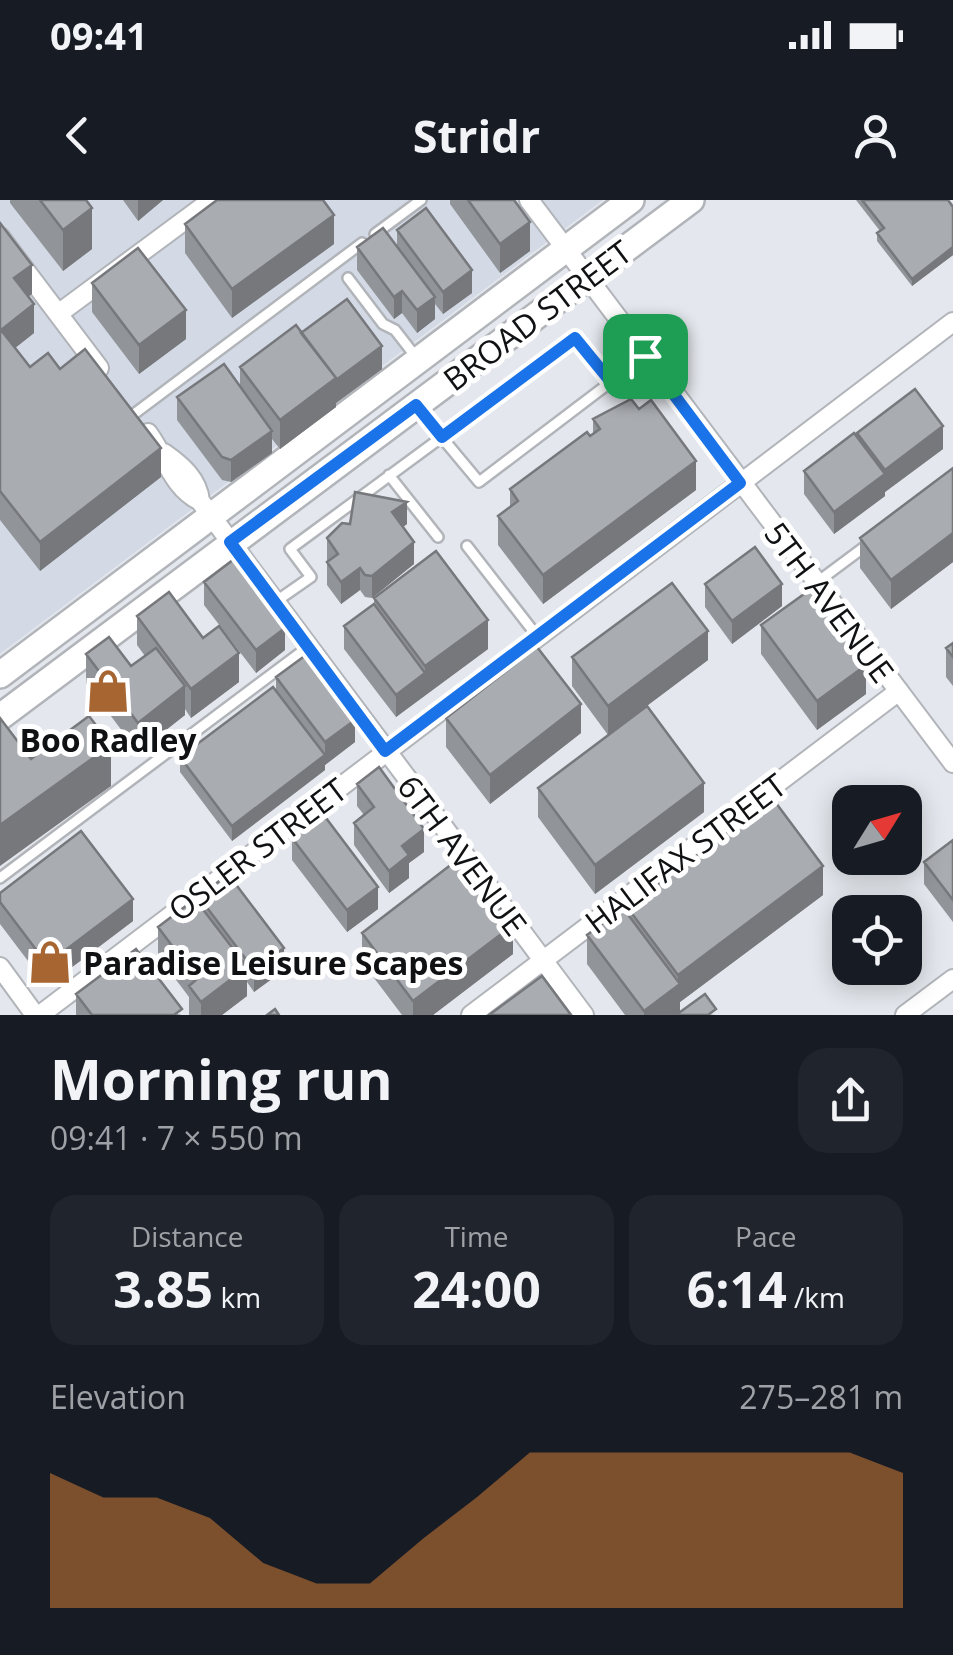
<!DOCTYPE html>
<html lang="en">
<head>
<meta charset="utf-8">
<style>
  :root { --surface:#171b24; --page:#20242c; --text:#f1f3f6; --muted:#9ea1a6; --accent:#a76532 }
  body { margin:0; font-family:"Open Sans",sans-serif; background:var(--page); color:var(--text); height:100vh; display:flex; flex-direction:column; font-size:38px; white-space:nowrap }
  * { box-sizing:border-box; margin:0 }
  p { font-size:32px; color:var(--muted) }
  .icon { flex:none; width:55px; height:55px; fill:none; stroke:currentColor; stroke-width:2; stroke-linecap:round; stroke-linejoin:round }
  .map { position:relative; height:815px; overflow:hidden }
  .panel { display:flex; flex-direction:column; background:var(--surface); flex:1 }
  .panel>* { flex:none }
  .needle { width:65px; rotate:53deg }
  .controls { position:absolute; left:832px; top:585px; display:grid; gap:20px }
  .controls a { display:grid; place-items:center; width:90px; height:90px; border-radius:20px; background:var(--surface); box-shadow:0 5px 25px #0003; font-size:50px }
  .pin { position:absolute; display:grid; place-items:center; width:85px; height:85px; color:#fff; margin:-42px; border-radius:20px; box-shadow:0 5px 15px #0006 }
  .round { display:grid; place-items:center; flex:none; width:105px; height:105px; border-radius:30px; background:var(--page) }
  .summary { display:flex; align-items:center; justify-content:space-between; height:170px; padding:0 50px }
  h1 { font-size:55px; font-weight:700; line-height:75px }
  .figures { display:grid; grid-template-columns:repeat(3,1fr); gap:15px; height:170px; padding:10px 50px }
  .figures div { display:grid; align-content:center; border-radius:25px; background:var(--page); text-align:center }
  .figures b { font-size:50px; font-weight:700 }
  .figures small { font-size:28px; font-weight:400 }
  .figures p { font-size:28px }
  .chart { height:280px; padding:20px 50px }
  .chart p { display:flex; justify-content:space-between }
  .chart svg { width:100%; height:180px; margin-top:10px; fill:var(--accent); opacity:.7 }
  .status { display:flex; justify-content:space-between; align-items:center; height:70px; padding:0 50px; background:var(--surface); direction:ltr }
  .status svg { height:28px; fill:currentColor }
  header { display:flex; justify-content:space-between; align-items:center; height:130px; padding:0 50px; background:var(--surface); font-size:45px; font-weight:700 }
  .map>svg:first-child { display:block }
  .built { fill:#d3dae6 }
  .lines { fill:none; stroke-linecap:round; stroke-linejoin:round }
  .lane-casing { stroke:#b1b4b9; stroke-width:14 }
  .street-casing { stroke:#b1b4b9; stroke-width:22 }
  .secondary-casing { stroke:#b1b4b9; stroke-width:30 }
  .lane { stroke:#fff; stroke-width:9 }
  .street { stroke:#fff; stroke-width:18 }
  .secondary { stroke:#fff; stroke-width:25 }
  .wall { fill:#919498 }
  .shaded-wall { fill:#76787c }
  .building { fill:#a9acb1; stroke:#76787c; stroke-width:2.5 }
  .route-casing { stroke:#fff; stroke-width:20 }
  .route { stroke:#1a73e8; stroke-width:12 }
  .labels { text-anchor:middle; dominant-baseline:central; stroke-width:10; stroke-linejoin:round; paint-order:stroke }
  .street-label { font-size:32px; fill:#101113; stroke:#fff }
  .poi-label { font-size:32px; font-weight:bold; fill:#101113; stroke:#fff }
</style>
</head>
<body>
<div class="status"><b>09:41</b><svg viewBox="0 0 49 12"><path d="M0 12V9h3v3zM5 12V6h3v6zM10 12V3h3v9zM15 12V0h3v12zM26 1h20v11H26zM47 4h2v5h-2z"/></svg></div>
<header><svg class="icon" aria-label="back" viewBox="0 0 24 24"><path d="M15 5l-7 7 7 7"/></svg>Stridr<svg class="icon" aria-label="person" viewBox="0 0 24 24"><circle cx="12" cy="8" r="4"/><path d="M4 21q1-7 8-7t8 7"/></svg></header>
<div class="map">
<svg width="953" height="815" viewBox="0 0 953 815">
  <rect width="100%" height="100%" fill="#e4e7ed"/>
  <path class="built" d="M0,0H603L0,454Z"/>
  <g class="lines">
    <g class="lane-casing">
      <path id="lane" d="M375,34L421,0
        M348,78L383,124L395,130L416,157
        M419,210L479,282L645,156
        M134,214L362,43
        M389,275L438,337
        M467,346L537,436
        M816,383L867,345
        M275,402L311,377L290,349L575,139L611,182
        M0,678L308,447"/>
    </g>
    <g class="street-casing">
      <path id="street" d="M529,0L953,563
        M0,37L99,168
        M58,114L212,0
        M148,233C165,256 173,288 200,301L584,815
        M164,253C181,265 198,279 200,301
        M0,767L35,815
        M40,815L953,122
        M471,815L899,491
        M905,815L953,779"/>
    </g>
    <g class="secondary-casing">
      <path id="secondary" d="M0,475L631,0
        M0,517L691,0"/>
    </g>
    <use href="#lane" class="lane"/>
    <use href="#street" class="street"/>
    <use href="#secondary" class="secondary"/>
  </g>
  <path class="wall" d="M10,0H86L92,49L63,71L10,3Z
    M123,0H163L138,21Z
    M450,0H514L530,51L500,73L450,4Z
    M856,0H948L953,7V55L912,86L877,41V33L880,31Z
    M0,23L32,94L28,96L34,133L15,148L30,167L60,169L161,277L40,371L0,320Z
    M185,24L334,44L232,118L185,53Z
    M397,30L472,93L443,114L435,104V119L417,133L402,113L394,119L357,70V47L397,46Z
    M92,83L186,139L139,174L92,112Z
    M301,133L382,169L336,203V207L280,249L272,239V253L231,282L222,280L177,220V197L240,187V167Z
    M593,219L696,290L543,404L498,345V316L510,307V289L593,234Z
    M857,233L943,249L885,292V296L834,334L804,294V271L857,237Z
    M953,268V362L891,409L860,368V338Z
    M350,324H407L403,327L414,364L372,398L365,397L360,390L341,404L327,385V338Z
    M204,382L285,450L256,473L204,405Z
    M705,384L782,406L732,444L705,407Z
    M374,398L488,449L396,517L344,449V426L374,404Z
    M137,416L203,438L239,482L191,518L185,509V515L138,552L86,483V454L131,466L145,456L137,445Z
    M761,425L866,494L817,530L761,454Z
    M953,443V486L946,477V448Z
    M572,457L708,460L608,535L572,486Z
    M276,477L355,542L325,565V570L232,641L180,572V557L276,491Z
    M446,518L581,533L490,604L446,547Z
    M357,584L424,652L409,663V678L389,693L354,645V623L364,615L357,606Z
    M538,588L704,612L595,694L538,617Z
    M292,638L378,709L347,732L292,660Z
    M953,640V722L924,684V662Z
    M0,693L133,721L47,786L0,724Z
    M823,695L680,802V812L716,815H625L587,764V735L627,713V707Z
    M199,697L284,770L254,792L247,782V796L222,815H189V797L158,756V727L199,703Z
    M362,733L513,754L433,815H402L362,762Z
    M76,794L182,815H76Z"/>
  <path class="shaded-wall" d="M138,0H163L138,21Z
    M92,8V49L63,71V30Z
    M334,15V44L232,118V89Z
    M530,22V51L500,73V44Z
    M953,47V55L912,86V79Z
    M32,65V94L14,107V78Z
    M472,70V93L443,114V92Z
    M402,91V113L394,119V97Z
    M435,97V119L417,133V110Z
    M34,104V133L1,159V130Z
    M186,110V139L139,174V145Z
    M382,146V169L336,203V207L280,249V220L336,178Z
    M943,226V249L885,292V270Z
    M272,231V253L231,282V260Z
    M161,248V277L40,371V342Z
    M696,261V290L543,404V375Z
    M885,274V296L834,334V312Z
    M407,302V324L392,335V312Z
    M953,333V362L891,409V380Z
    M414,342V364L372,398V376Z
    M360,368V390L341,404V382Z
    M782,384V406L732,444V421Z
    M488,420V449L396,517V495L425,473V466Z
    M285,428V450L256,473V450Z
    M708,431V460L608,535V506Z
    M239,453V482L191,518V489Z
    M866,465V494L817,530V501Z
    M185,486V515L138,552V523Z
    M581,504V533L490,604V575Z
    M355,520V542L325,565V570L232,641V626L325,555V542Z
    M111,545V586L0,666V625Z
    M704,583V612L595,694V665Z
    M424,629V652L409,663V678L389,693V671L402,646Z
    M823,666V695L680,802V813L677,815H644V811L678,785V775Z
    M378,687V709L347,732V710Z
    M133,699V721L47,786V764Z
    M513,725V754L433,815H413V801Z
    M284,748V770L254,792V770Z
    M247,767V796L222,815H201V802Z"/>
  <path class="building" d="M40,0H86L92,8L63,30Z
    M217,0H323L334,15L232,89L185,24Z
    M468,0H514L530,22L500,44Z
    M862,0H948L953,7V47L912,79L877,33L884,28Z
    M426,8L472,70L443,92L397,30Z
    M0,23L32,65L14,78L34,104L1,130L30,167L48,153L60,169L85,149L161,248L40,342L0,291Z
    M383,28L435,97L417,110L402,91L394,97L357,47Z
    M138,48L186,110L139,145L92,83Z
    M347,99L382,146L336,180V178L301,133Z
    M296,125L336,178L280,220L240,167Z
    M224,164L272,231L231,260L222,257L177,197Z
    M915,189L943,226L885,270L857,233Z
    M631,199L639,209L651,200L696,261L543,375L498,316L518,301L510,289L587,232L590,236L600,229L593,219Z
    M854,233L885,274L834,312L804,271Z
    M953,268V333L891,380L860,338Z
    M355,292L407,302L392,312L414,342L372,376L365,375L360,368L341,382L327,362L338,354L327,338L342,323L350,324Z
    M755,347L782,384L732,421L705,384Z
    M436,351L488,420L425,466L374,398Z
    M233,360L285,428L256,450L204,382Z
    M672,383L708,431L608,506L572,457Z
    M811,389L866,465L817,501L761,425Z
    M169,392L203,438L219,426L239,453L191,489L137,416Z
    M374,404L425,473L396,495L344,426Z
    M109,437L131,466L156,448L185,486L138,523L86,454Z
    M953,443V457L946,448Z
    M537,447L581,504L490,575L446,518Z
    M306,455L355,520L325,542L276,477Z
    M273,487L325,555L232,626L180,557Z
    M647,506L704,583L595,665L538,588Z
    M89,516L111,545L0,625V518L31,559Z
    M379,567L424,629L402,646L409,655L389,671L354,623L374,607L357,584Z
    M773,599L823,666L678,775L627,707Z
    M323,614L378,687L347,710L292,638Z
    M81,631L133,699L47,764L0,702V693Z
    M953,640V700L924,662Z
    M461,657L513,725L413,801L362,733Z
    M228,674L284,748L254,770L199,697Z
    M195,699L247,767L201,802L189,786L197,779L158,727Z
    M623,708L680,784L644,811L587,735Z
    M136,749L182,809L174,815H92L76,794Z
    M542,776L571,815H489Z
    M705,794L716,809L708,815H676Z
    M275,809L279,815H267Z"/>
  <g class="lines">
    <g class="route-casing">
      <path id="route" d="M575,138L611,182L645,156L740,283L385,551L230,342L416,205L442,237Z"/>
    </g>
    <use href="#route" class="route"/>
  </g>
  <defs>
    <g id="shop-bare" transform="scale(3.45)"><path d="M-5-2.5h2.3a2.7 3.5 0 0 1 5.4 0H5L5.5 6h-11ZM-1.5-2.5h3a1.5 2.3 0 0 0-3 0Z" fill="#a76532" stroke="#fff" stroke-width="2.5" paint-order="stroke"/></g>
  </defs>
  <g fill-rule="evenodd">
    <use href="#shop-bare" x="108" y="491"/>
    <use href="#shop-bare" x="50" y="762"/>
  </g>
  <g class="labels">
    <g class="street-label">
      <text transform="translate(537 115) rotate(-37)">BROAD STREET</text>
      <text transform="translate(830 402) rotate(53)">5TH AVENUE</text>
      <text transform="translate(257 649) rotate(-37)">OSLER STREET</text>
      <text transform="translate(685 653) rotate(-37)">HALIFAX STREET</text>
      <text transform="translate(463 655) rotate(53)">6TH AVENUE</text>
    </g>
    <g class="poi-label">
      <text x="108" y="539">Boo Radley</text>
      <text x="83" y="762" text-anchor="start">Paradise Leisure Scapes</text>
    </g>
  </g>
</svg>
<div class="controls">
<a><svg class="needle" viewBox="-14 -14 28 28"><path d="M0-13l5 13h-10z" fill="#e53935"/><path d="M0 13l5-13h-10z" fill="#9ea1a6"/></svg></a>
<a><svg class="icon" aria-label="locate" viewBox="0 0 24 24"><circle cx="12" cy="12" r="6"/><path d="M12 2v4M12 18v4M2 12h4M18 12h4"/></svg></a>
</div>
<div class="pin" style="left:645px;top:156px;background:#1e9e55"><svg class="icon" aria-label="arrive" viewBox="0 0 24 24"><path d="M6 21V4h12l-3 4 3 4H6"/></svg></div>
</div>
<section class="panel">
<div class="summary"><div><h1>Morning run</h1><p>09:41 · 7 × 550 m</p></div><a class="round"><svg class="icon" aria-label="share" viewBox="0 0 24 24"><path d="M12 15V3M7 8l5-5 5 5M5 13v7h14v-7"/></svg></a></div>
<div class="figures">
<div><p>Distance</p><b>3.85<small> km</small></b></div>
<div><p>Time</p><b>24:00</b></div>
<div><p>Pace</p><b>6:14<small> /km</small></b></div>
</div>
<div class="chart"><p><span>Elevation</span>275–281 m</p>
<svg viewBox="0 0 160 44" preserveAspectRatio="none"><path d="M0 44V11L10 17L20 17L30 22L40 33L50 38L60 38L70 27L80 17L90 6L100 6L110 6L120 6L130 6L140 6L150 6L160 11V44z"/></svg>
</div>
</section>
</body>
</html>
